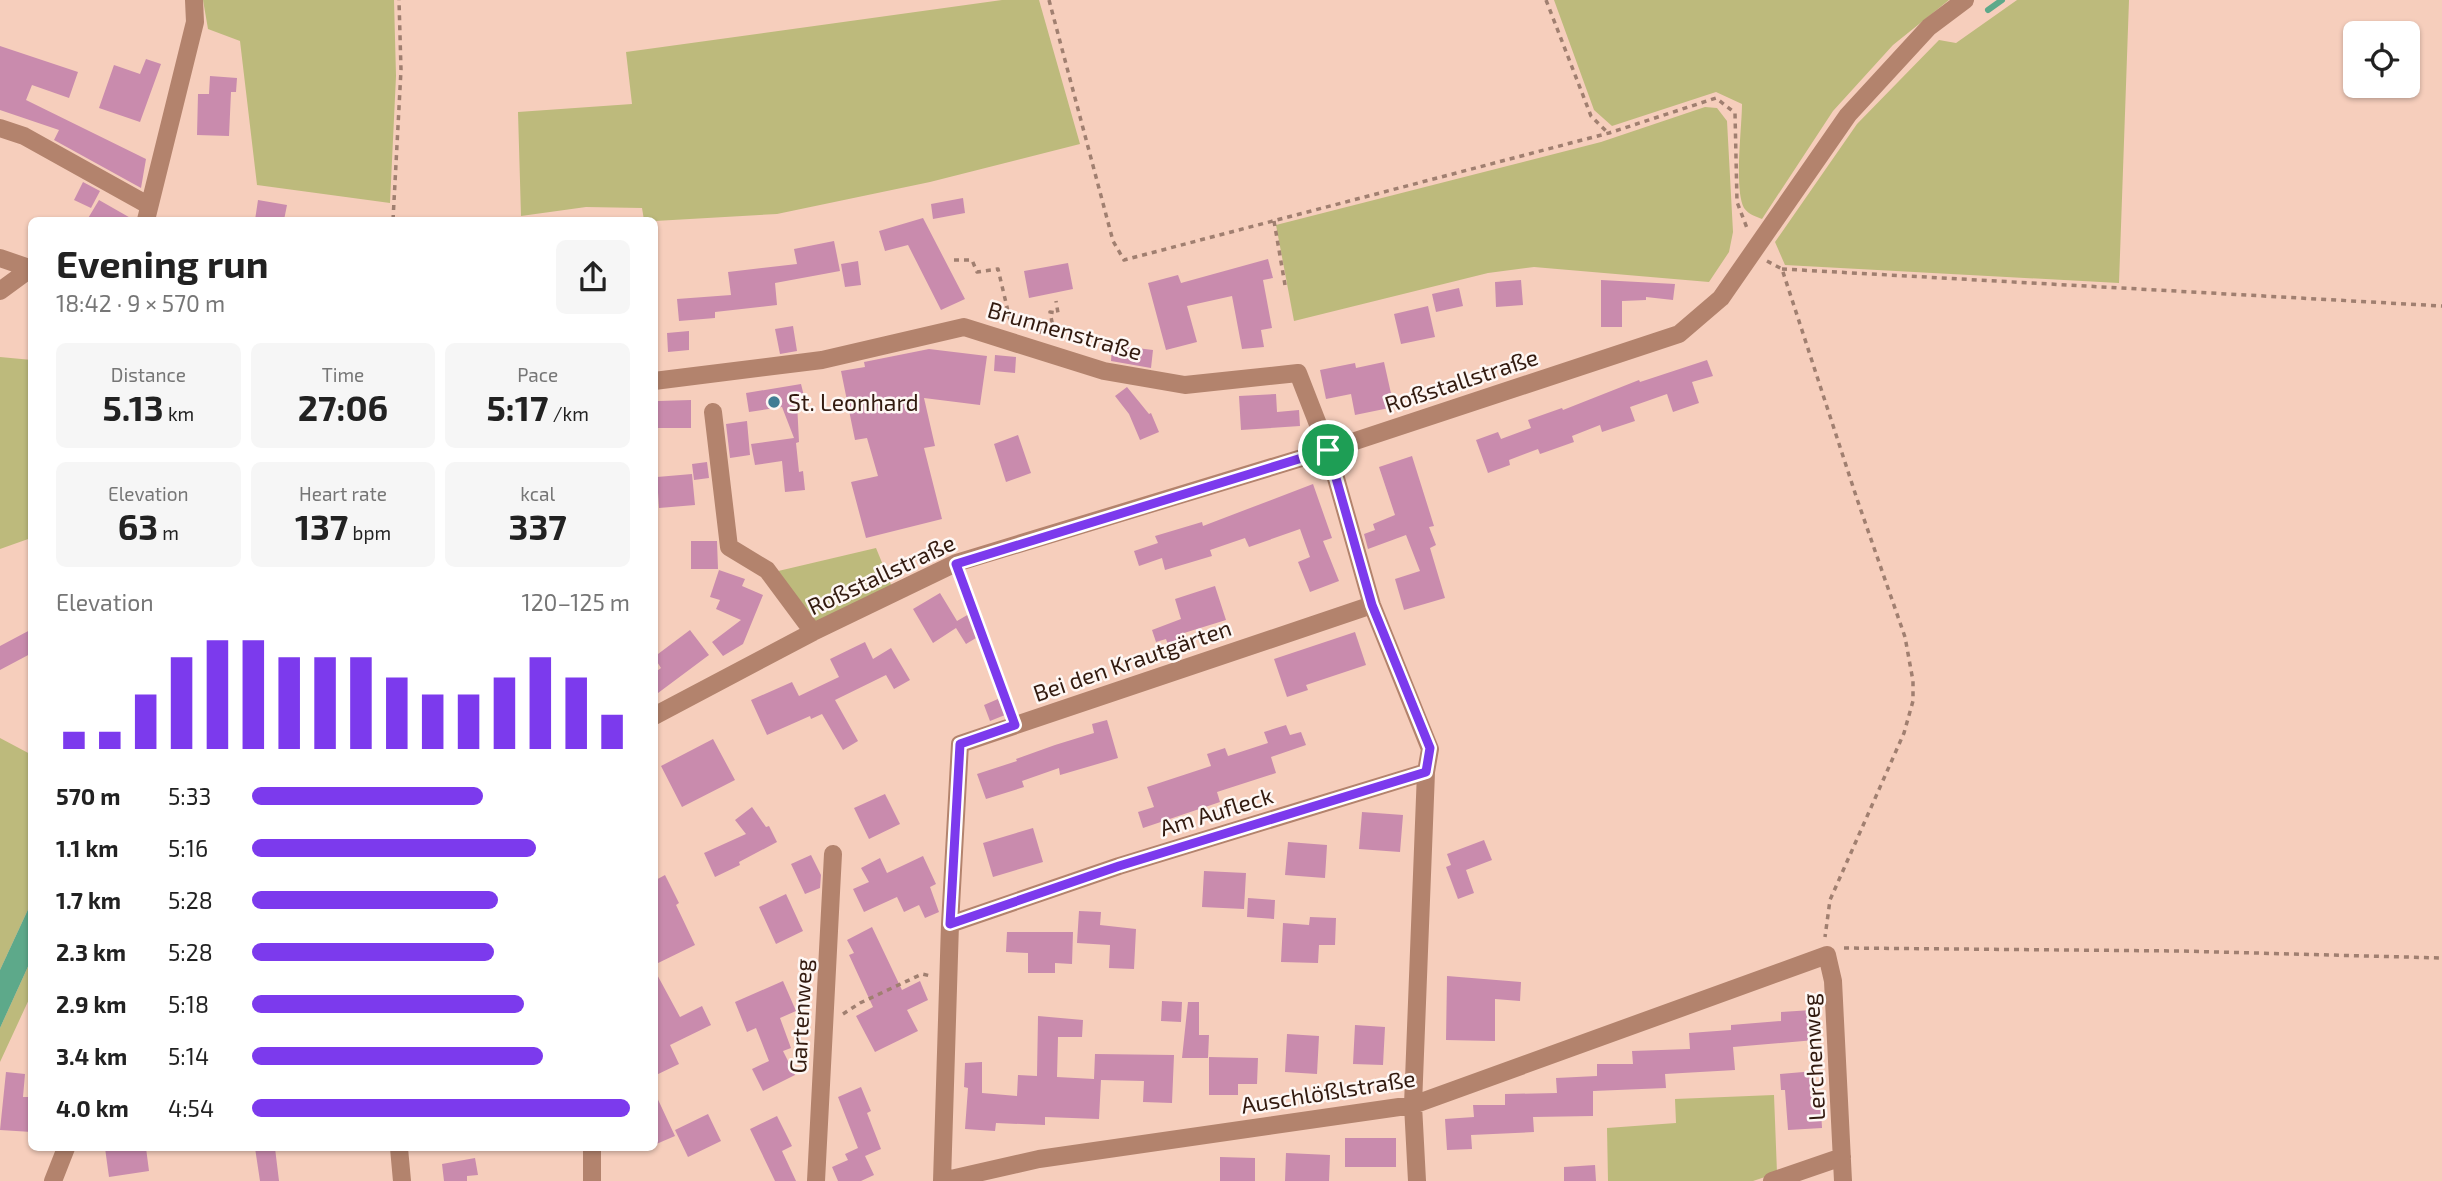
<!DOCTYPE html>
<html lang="en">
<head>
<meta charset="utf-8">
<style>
  :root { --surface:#fff; --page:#f6f6f6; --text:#222; --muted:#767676; --accent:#7c3aed }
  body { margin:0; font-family:"Exo 2",sans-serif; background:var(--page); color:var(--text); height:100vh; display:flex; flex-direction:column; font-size:26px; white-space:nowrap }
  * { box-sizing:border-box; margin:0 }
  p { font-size:23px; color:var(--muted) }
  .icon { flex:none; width:38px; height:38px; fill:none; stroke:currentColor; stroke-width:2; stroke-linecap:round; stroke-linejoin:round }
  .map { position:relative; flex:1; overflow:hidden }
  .panel { position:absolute; left:28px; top:217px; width:630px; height:934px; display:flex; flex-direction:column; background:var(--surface); border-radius:10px; box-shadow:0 2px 5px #0004 }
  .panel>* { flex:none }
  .controls { position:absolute; left:2343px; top:21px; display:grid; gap:14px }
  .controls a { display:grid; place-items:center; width:77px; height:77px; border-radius:10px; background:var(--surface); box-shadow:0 2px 5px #0004; font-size:35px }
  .pin { position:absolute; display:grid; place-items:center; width:60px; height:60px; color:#fff; margin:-30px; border:4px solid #fff; border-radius:50%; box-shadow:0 2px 7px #0007 }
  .round { display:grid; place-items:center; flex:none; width:74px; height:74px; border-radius:10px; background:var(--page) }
  .head { display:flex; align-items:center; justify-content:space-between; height:119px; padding:0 28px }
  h1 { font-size:38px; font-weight:700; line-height:52px }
  .figures { display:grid; grid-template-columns:repeat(3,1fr); gap:10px; height:119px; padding:7px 28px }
  .figures div { display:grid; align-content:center; border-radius:10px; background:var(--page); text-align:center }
  .figures b { font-size:35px; font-weight:700 }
  .figures small { font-size:19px; font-weight:400 }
  .figures p { font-size:19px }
  .chart { height:196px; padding:14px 28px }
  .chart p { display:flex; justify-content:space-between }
  .chart svg { width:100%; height:126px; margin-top:7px; stroke:var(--accent); stroke-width:6 }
  ul { padding:0 28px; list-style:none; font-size:23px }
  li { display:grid; grid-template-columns:112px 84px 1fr; align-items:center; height:52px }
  li i { height:18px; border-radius:9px; background:var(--accent) }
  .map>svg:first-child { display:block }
  .green { fill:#bdba7c }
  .water { fill:#5da98a }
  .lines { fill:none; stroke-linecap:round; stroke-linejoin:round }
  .stream { stroke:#5da98a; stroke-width:6 }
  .building { fill:#c98bad }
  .path { stroke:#a07f70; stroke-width:3.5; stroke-dasharray:5 5; stroke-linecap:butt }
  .minor { stroke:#b3836d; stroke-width:18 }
  .route-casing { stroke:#fff; stroke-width:14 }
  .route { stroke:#7c3aed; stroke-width:9 }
  .poi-dot { fill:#417d94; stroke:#fef7f4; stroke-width:2.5 }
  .labels { text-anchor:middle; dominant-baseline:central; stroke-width:5; stroke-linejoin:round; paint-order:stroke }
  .street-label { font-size:23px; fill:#321a0f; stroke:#fef7f4 }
  .poi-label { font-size:23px; fill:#321a0f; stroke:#fef7f4; text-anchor:start }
</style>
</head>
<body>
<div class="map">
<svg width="2442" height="1181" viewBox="0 0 2442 1181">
  <rect width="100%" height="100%" fill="#f6cebc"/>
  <path class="green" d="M203,0H394L396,76L390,203L257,185L240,41L208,29Z
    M1002,0H1039L1080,144L930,182L777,214L655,221L644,220L642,208L586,207L521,216L518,112L632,104L626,52Z
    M1554,0H1949L1893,45L1833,111L1762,219C1755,216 1749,215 1744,208C1734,190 1742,127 1742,104L1716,92L1612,126L1594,110Z
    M2017,0H2129L2119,283L1785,265L1775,242L1857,124L1939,40L1956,43Z
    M1705,107L1717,108L1727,121L1733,232L1729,252L1709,282L1534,267L1488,273L1294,321L1276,225L1601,142Z
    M0,357L32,360L31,538L0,549Z
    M876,548L892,587L815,625L774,572Z
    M0,738L32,755L31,903L0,970Z
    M31,960V995L0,1062V1028Z
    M1774,1095L1777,1173L1753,1181H1608L1607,1128L1676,1123L1675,1099Z"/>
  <path class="water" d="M31,903V960L0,1028V970Z"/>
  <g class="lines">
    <path class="stream" d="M1988,10L2002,0"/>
  </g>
  <path class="building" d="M0,46L78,72L69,98L32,85L26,100L146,159L141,188L54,140L59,130L0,110Z
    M146,59L161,64L140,122L99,108L114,65L140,74Z
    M210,76L237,78L236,92H231L229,136L197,135L198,94H209Z
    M83,182L100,191L91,208L74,200Z
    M963,198L965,213L933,219L931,204Z
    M99,200L134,220H87Z
    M258,200L287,205L284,220H255Z
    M923,218L965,299L941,310L908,245L885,251L879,231Z
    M834,241L840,271L775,283L777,305L715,312V318L679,321L677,299L731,295L728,272L797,264L794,249Z
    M1268,259L1273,278L1263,280L1272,328L1261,330L1264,347L1242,349L1232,296L1187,306L1197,342L1166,350L1148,283L1178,275L1181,283Z
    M858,261L861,285L845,287L841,264Z
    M1068,263L1073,289L1029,298L1024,271Z
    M1521,280L1523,305L1496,307L1495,282Z
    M1601,280L1675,284L1673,300L1646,297V300L1622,301V327H1601Z
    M1459,288L1463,306L1436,312L1432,294Z
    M1428,306L1435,337L1401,344L1394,314Z
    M793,326L797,351L780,354L775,329Z
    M689,331V350L668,352L667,333Z
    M1112,345L1153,350L1151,368L1111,361Z
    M929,349L987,356L980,405L924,398L935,446L924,448L942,519L866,538L851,482L878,476L867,438L855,440L841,371L865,367L864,362Z
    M995,355L1016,357L1015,373L994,371Z
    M1707,360L1713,376L1692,382L1699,403L1673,412L1667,394L1630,407L1635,421L1602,432L1600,425L1572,436L1574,442L1540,454L1538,449L1509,460L1510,465L1488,473L1476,440L1498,432L1501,439L1531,428L1528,420L1562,408L1563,410L1639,380L1640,382Z
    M1384,362L1394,407L1355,415L1351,394L1326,399L1320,370L1355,363L1356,368Z
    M801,384L805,400L797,403L799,442L796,443L799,472L803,471L805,490L785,492L782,461L755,465L751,444L794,438L782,407L749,412L746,393Z
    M1127,387L1149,414L1151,413L1159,432L1140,440L1129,414L1115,396Z
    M1276,394L1277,412L1299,410L1300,426L1241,430L1239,396Z
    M691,400V428H654V410H658V401Z
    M747,421L750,455L730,458L726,424Z
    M1018,435L1031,473L1006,482L994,444Z
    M1412,456L1434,526L1429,527L1436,545L1430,548L1445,598L1404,610L1395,579L1420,571L1406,535L1368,549L1364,534L1375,530L1373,524L1395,515L1379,467Z
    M707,462L709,478L694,480L692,464Z
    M692,474L695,505L659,508L657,477Z
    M1313,484L1332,538L1323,541L1339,581L1310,592L1298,562L1310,557L1300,529L1249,547L1245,538L1210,550L1212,556L1165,570L1162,558L1139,566L1134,551L1158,543L1155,536L1202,522L1203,526Z
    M691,541H717L718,569H691Z
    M719,570L745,579L742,586L763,595L743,644L723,656L712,642L741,620L716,609L720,600L710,597Z
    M1215,586L1226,620L1184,633L1188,643L1170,650L1166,639L1156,642L1152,630L1181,619L1175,599Z
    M940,593L957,621L969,614L981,635L966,644L956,628L933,643L913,609Z
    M32,629V653L0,670V646Z
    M690,630L709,655L654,696V673L661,668L654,657Z
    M1355,632L1366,665L1306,685L1308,690L1287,697L1274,659Z
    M865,642L873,659L891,648L910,680L894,689L886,675L835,700L858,741L843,750L822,714L811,719L810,716L767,735L751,700L792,682L799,696L839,677L830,659Z
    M998,699L1005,715L990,721L984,705Z
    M1107,720L1118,758L1060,775L1059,768L1022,781L1024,787L986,799L977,774L1017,761L1016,759L1055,745L1094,733L1092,724Z
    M1286,725L1290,735L1301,732L1306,745L1271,757L1276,773L1217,792L1220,802L1143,828L1138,812L1154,807L1147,787L1211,766L1207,754L1225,748L1228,756L1268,743L1264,732Z
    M713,739L735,780L682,807L661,766Z
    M885,794L900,824L869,839L854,808Z
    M752,807L766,827L769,826L777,842L739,862L740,865L715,877L704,853L746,834L735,820Z
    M1362,812L1403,815L1400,852L1359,849Z
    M1033,828L1043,862L993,877L983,843Z
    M1484,840L1492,860L1466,870L1474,893L1458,899L1446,867L1451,865L1447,854Z
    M1288,842L1327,845L1325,878L1285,875Z
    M811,855L821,875L820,888L805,894L791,864Z
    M923,856L936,884L930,887L939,912L925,918L919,905L904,912L897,897L864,912L853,889L869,882L861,868L880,858L887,873Z
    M1204,871L1246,873L1244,909L1202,907Z
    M665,875L679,903L676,905L695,945L654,965V881Z
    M786,894L803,931L776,944L759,907Z
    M1248,898L1275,900L1274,919L1247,917Z
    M1079,911L1101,912L1100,925L1136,929L1134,969L1109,968L1110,945L1077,943Z
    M1310,917L1336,918L1335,945H1319L1318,963L1281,962L1283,923L1309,925Z
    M872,927L902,990L920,981L928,1000L907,1010L918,1031L875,1052L856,1016L873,1007L849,955L854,953L847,940Z
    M1007,932H1073L1072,964L1055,963V973H1028V953L1006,952Z
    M654,969L680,1017L702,1006L711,1025L670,1045L679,1064L654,1076Z
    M1447,976L1521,982L1520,1001L1495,999V1041L1446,1040Z
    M783,981L796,1011L780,1018L791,1048L783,1051L795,1075L763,1091L752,1069L769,1061L756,1028L747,1032L735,1002Z
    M1162,1001L1182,1002L1181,1022L1161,1021Z
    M1188,1002H1199V1035H1209L1208,1058H1182Z
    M1812,1010L1815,1040L1733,1047L1735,1070L1665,1074L1666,1088L1593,1091V1116L1533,1117L1534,1132L1471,1135L1472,1149L1447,1150L1445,1119L1474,1117L1473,1105H1505V1094L1557,1093L1556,1078L1597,1076V1064H1633L1632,1051L1690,1049L1689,1033L1731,1030V1025L1781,1021V1012Z
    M1038,1016L1083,1020L1082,1037H1058L1057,1077L1094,1079L1095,1054L1174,1055L1172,1103L1143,1102L1144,1081L1101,1080L1099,1119L1045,1117V1125L996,1123L995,1131L965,1129L968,1088L964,1087L965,1063L982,1062V1093L1017,1096L1018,1075L1037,1076Z
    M1355,1025L1385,1027L1383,1065L1353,1064Z
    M1287,1034L1319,1036L1317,1074L1285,1072Z
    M1209,1057L1258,1058L1257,1084H1238V1095H1209Z
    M1815,1071L1816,1092H1820L1822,1128L1788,1130L1785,1090H1781L1780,1074Z
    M6,1072L25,1074L23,1097H32V1132L0,1130Z
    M861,1087L871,1111L867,1113L881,1149L865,1156L874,1175L861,1181H838L832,1167L848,1160L845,1154L858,1148L838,1097Z
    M654,1091L675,1136L654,1145Z
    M708,1114L721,1141L688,1157L675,1130Z
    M777,1116L792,1146L782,1151L796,1181H775L750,1129Z
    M1345,1138H1396V1167H1345Z
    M105,1148H146L149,1171L109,1177Z
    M255,1148H275L279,1181H260Z
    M1286,1153L1330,1155L1329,1181H1285Z
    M1220,1157L1255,1158V1181H1220Z
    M475,1158L478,1175L467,1176V1181H444L442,1164Z
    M1595,1165L1596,1181H1564V1167Z"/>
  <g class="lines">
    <path class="path" d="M1049,0L1113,241L1124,260L1609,133L1716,98L1735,113L1737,202L1747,228
      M1546,0L1591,116L1608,133
      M393,220L401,70L399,0
      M1274,221L1285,285
      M954,260H972L977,272L998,269L1011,324
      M1767,261L1782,269L1857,499L1905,637L1913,681V701L1904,733L1830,900L1825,937
      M1782,269L2442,306
      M1041,334L1042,323L1052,322L1050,312L1058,313L1056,301
      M962,579L1010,709
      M1844,948L2180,951L2442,958
      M843,1014L860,1003L922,974L931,976"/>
    <path class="minor" d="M0,128L24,136L148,205
      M146,220L195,22L194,0
      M0,258L32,269
      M0,291L30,269
      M654,381L822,360L964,327L1104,371L1185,385L1298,373L1328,450L1372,605L1430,749L1426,772
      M713,412L729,547L767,570L813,632
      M654,716L813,632L956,563L1328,450L1679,334L1721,298L1848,115L1929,27L1965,0
      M950,924L960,744L1372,605
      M399,1148L402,1181
      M592,1148V1181
      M53,1181L66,1148
      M816,1181L833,854
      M942,1181L950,924L1119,866L1426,772L1413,1105L1417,1181
      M942,1181L1039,1159L1413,1105L1827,955L1833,981L1843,1181
      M1772,1181L1842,1157"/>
  </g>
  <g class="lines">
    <g class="route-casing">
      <path id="route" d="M1328,450L1372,605L1430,748L1426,772L1119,866L950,924L960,744L1015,725L956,564Z"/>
    </g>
    <use href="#route" class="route"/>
  </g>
  <circle class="poi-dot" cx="774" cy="402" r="7"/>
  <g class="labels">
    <g class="street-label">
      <text transform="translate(1065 330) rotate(16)">Brunnenstraße</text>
      <text transform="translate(1461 380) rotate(-18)">Roßstallstraße</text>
      <text transform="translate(881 574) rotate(-25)">Roßstallstraße</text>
      <text transform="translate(1132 660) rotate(-19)">Bei den Krautgärten</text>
      <text transform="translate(1216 811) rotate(-17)">Am Aufleck</text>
      <text transform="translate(800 1016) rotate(-87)">Gartenweg</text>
      <text transform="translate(1813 1057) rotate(-93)">Lerchenweg</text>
      <text transform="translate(1328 1091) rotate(-9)">Auschlößlstraße</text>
    </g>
    <g class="poi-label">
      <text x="788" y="402">St. Leonhard</text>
    </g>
  </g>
</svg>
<div class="controls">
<a><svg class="icon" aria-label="locate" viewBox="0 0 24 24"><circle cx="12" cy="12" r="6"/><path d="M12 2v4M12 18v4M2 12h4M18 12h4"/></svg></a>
</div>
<div class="pin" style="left:1328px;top:450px;background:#1e9e55"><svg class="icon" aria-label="arrive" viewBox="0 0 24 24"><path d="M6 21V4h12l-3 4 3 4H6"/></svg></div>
<section class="panel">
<div class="head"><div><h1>Evening run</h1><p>18:42 · 9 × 570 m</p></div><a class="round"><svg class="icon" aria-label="share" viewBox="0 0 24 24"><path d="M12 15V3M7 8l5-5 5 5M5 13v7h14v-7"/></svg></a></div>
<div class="figures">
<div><p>Distance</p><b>5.13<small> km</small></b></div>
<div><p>Time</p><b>27:06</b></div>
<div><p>Pace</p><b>5:17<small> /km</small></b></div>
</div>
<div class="figures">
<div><p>Elevation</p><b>63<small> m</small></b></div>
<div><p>Heart rate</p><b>137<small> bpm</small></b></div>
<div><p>kcal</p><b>337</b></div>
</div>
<div class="chart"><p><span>Elevation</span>120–125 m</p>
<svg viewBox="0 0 160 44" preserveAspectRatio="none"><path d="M5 44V38M15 44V38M25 44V25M35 44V12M45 44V6M55 44V6M65 44V12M75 44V12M85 44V12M95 44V19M105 44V25M115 44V25M125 44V19M135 44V12M145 44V19M155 44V32"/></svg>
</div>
<ul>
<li><b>570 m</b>5:33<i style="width:61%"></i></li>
<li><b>1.1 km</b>5:16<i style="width:75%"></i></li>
<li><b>1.7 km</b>5:28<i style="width:65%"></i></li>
<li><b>2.3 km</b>5:28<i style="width:64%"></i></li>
<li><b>2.9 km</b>5:18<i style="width:72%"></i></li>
<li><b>3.4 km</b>5:14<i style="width:77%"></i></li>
<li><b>4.0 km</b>4:54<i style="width:100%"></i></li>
</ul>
</section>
</div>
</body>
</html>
